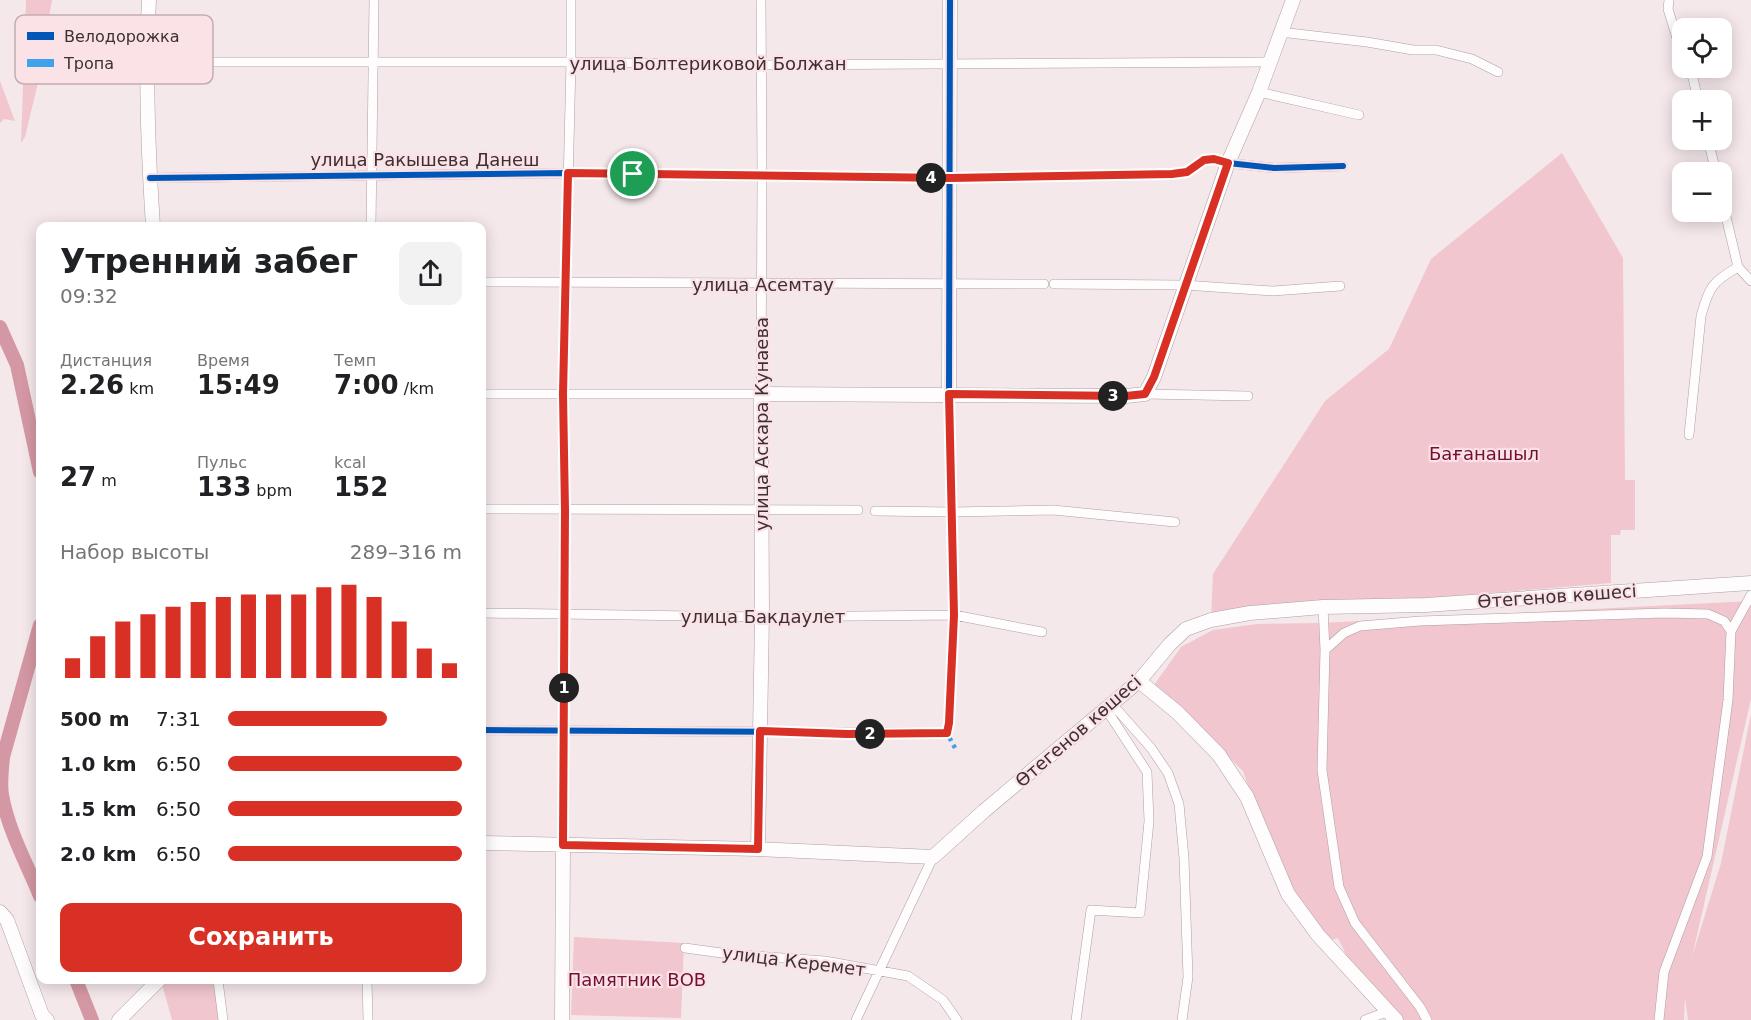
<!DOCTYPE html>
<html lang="ru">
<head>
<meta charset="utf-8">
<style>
  :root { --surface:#fff; --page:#f2f2f2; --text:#202124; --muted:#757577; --accent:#d93025 }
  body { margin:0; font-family:"DejaVu Sans",sans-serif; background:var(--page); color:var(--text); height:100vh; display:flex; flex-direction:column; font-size:22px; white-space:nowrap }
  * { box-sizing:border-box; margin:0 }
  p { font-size:20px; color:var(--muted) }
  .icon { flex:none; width:33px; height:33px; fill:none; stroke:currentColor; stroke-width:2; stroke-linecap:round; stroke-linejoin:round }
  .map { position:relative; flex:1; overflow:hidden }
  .drawer { position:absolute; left:36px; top:222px; width:450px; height:762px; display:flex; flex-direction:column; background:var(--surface); border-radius:12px; box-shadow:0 3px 15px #0003 }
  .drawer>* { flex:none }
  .fabs { position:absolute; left:1672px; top:18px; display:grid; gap:12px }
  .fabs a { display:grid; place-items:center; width:60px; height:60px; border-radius:12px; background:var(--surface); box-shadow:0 3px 15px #0003; font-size:30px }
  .pin { position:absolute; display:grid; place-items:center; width:51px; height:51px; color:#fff; margin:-26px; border:3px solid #fff; border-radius:50%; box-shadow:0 2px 6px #0007 }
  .km { position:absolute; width:30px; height:30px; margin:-15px; border-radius:50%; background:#222; color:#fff; font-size:16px; line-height:30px; text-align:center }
  .round { display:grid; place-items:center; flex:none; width:63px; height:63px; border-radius:12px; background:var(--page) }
  .head { display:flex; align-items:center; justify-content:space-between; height:102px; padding:0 24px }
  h1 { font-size:33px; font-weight:800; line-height:45px }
  .figures { display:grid; grid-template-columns:repeat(3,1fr); gap:9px; height:102px; padding:6px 24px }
  .figures div { display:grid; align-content:center }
  .figures b { font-size:26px; font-weight:800 }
  .figures small { font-size:16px; font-weight:400 }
  .figures p { font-size:16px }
  .chart { height:168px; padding:12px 24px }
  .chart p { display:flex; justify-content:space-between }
  .chart svg { width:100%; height:108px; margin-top:6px; stroke:var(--accent); stroke-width:6 }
  .cta { display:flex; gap:12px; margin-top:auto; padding:12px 24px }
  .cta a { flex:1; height:69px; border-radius:12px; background:var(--accent); color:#fff; font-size:24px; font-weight:800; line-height:69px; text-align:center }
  ul { padding:0 24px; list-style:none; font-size:20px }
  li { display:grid; grid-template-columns:96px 72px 1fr; align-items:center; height:45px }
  li i { height:15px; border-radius:8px; background:var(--accent) }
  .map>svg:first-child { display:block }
  .green { fill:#f1c6ce }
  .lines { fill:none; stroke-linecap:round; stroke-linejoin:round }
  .river { stroke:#d498a4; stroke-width:14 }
  .street-casing { stroke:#aba0a2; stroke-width:10 }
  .secondary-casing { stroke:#aba0a2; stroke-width:15 }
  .street { stroke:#fefcfc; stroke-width:9 }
  .secondary { stroke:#fefcfc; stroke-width:14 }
  .quiet { stroke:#3fa3eb; stroke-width:4.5; stroke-dasharray:9 4.5; stroke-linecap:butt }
  .cycleway-casing { stroke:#fbe2e6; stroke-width:10 }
  .cycleway { stroke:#0057b8; stroke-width:6 }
  .route-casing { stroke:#fff; stroke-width:12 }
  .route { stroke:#d93025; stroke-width:8 }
  .labels { text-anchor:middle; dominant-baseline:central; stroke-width:4.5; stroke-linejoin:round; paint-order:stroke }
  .street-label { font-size:18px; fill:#3c3032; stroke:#fbe2e6 }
  .park-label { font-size:18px; fill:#720f33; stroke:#fbe2e6 }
  .key { fill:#fbe2e6; stroke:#c2adb0; stroke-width:1.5 }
  .key-label { font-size:16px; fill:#3c3032 }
</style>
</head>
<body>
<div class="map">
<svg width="1751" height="1020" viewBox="0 0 1751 1020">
  <rect width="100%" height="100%" fill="#f5e8ea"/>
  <path class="green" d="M26,0H52L37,87L25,137L21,143Z
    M0,81L15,121L4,119L0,123Z
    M1562,153L1623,258L1625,480H1635V530H1621L1620,535H1611V583L1323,607L1211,620L1213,574L1325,401L1389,349L1431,259Z
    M1751,601V699L1692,957L1721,863L1751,714V1020H1688L1685,997L1684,1020H1392L1358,979L1338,938L1325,942L1272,856L1243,771L1154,685L1181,647L1213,630L1257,624L1320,623Z
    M574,937L684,943L681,1018L571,1015Z
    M167,980H215L221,1020H172L162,984Z"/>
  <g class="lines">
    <path class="river" d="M0,327L17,365L40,472
      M40,625L3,757C2,770 0,783 2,795C8,830 27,864 40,896
      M76,980L92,1020"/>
    <g class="street-casing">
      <path id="street" d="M1669,0L1668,9L1683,58
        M1280,32L1367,42L1413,50H1436L1472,59L1498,72
        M146,62H571L760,65L1270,62
        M1687,68L1693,78L1698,100
        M1259,92L1359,115
        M1708,140L1716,172
        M150,178L568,173L951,178L1172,174L1187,172L1204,160L1214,159L1228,163L1274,168L1343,166
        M1722,200L1738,267L1751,281
        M371,226L374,0
        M482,282L1044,284
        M1054,284L1184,285L1273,291L1340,286
        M482,394H761L762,175L761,0
        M1145,394L1248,396
        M1689,435L1701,316C1709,287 1712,282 1738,267
        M482,509L858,510
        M875,511L953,512L1053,510L1175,522
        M1323,607L1325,650L1322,770L1339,887L1355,923L1420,1007L1427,1020
        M482,613L762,617L954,615L1042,632
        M1325,650L1344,633L1360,626L1420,621L1664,613L1708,614L1724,621L1731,631
        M1112,704L1151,748L1168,773L1179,804L1184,858L1188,977L1182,1020
        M482,730L947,733L949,723L954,615L949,395
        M563,845L565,510L563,394L571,62V0
        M685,948L729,954L825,961L908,976L943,1000L957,1020
        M218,980L223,1020
        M367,980L368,1020
        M856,1020L933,857
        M1076,1020L1091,910L1140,913L1149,821L1147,772L1106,709
        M1365,1020L1389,1011
        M1659,1020L1664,972L1707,857L1728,700L1731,631L1751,595"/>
    </g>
    <g class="secondary-casing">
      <path id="secondary" d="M149,0C145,76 148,151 153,226
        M949,395L950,0
        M1139,681L1178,713L1219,755L1247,797L1288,894L1318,935L1396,1020
        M482,843L758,849L933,857L984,811L1139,681L1170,644L1186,629L1211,620L1250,613L1323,607L1426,605L1751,583
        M758,849L762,617L761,394L1126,396L1145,394L1154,377L1228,163L1259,92L1293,0
        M0,912L7,920L42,1015L47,1020
        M119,1020L159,980
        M562,1020L563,845"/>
    </g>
    <use href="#street" class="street"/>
    <use href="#secondary" class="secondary"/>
    <path class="quiet" d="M947,733L955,748"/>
    <g class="cycleway-casing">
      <path id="cycleway" d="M150,178L568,173L951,178L1172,174L1187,172L1204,160L1214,159L1228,163L1274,168L1343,166
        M482,730L947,733L949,723L954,615L949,395L950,0"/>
    </g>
    <use href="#cycleway" class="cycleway"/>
  </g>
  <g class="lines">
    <g class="route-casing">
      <path id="route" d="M1214,159L1228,163L1154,377L1145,394L1126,396L949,394L954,615L949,723L947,733L847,734L760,731L758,849L563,845L565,510L563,394L568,173L951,178L1172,174L1187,172L1204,160Z"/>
    </g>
    <use href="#route" class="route"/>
  </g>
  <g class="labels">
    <g class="street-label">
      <text x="708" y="63">улица Болтериковой Болжан</text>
      <text x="425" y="159">улица Ракышева Данеш</text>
      <text x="763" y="284">улица Асемтау</text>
      <text transform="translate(761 424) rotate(-90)">улица Аскара Кунаева</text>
      <text transform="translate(1557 596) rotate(-4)">Өтегенов көшесі</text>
      <text x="763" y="616">улица Бакдаулет</text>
      <text transform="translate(1078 731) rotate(-41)">Өтегенов көшесі</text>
      <text transform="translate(794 961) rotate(7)">улица Керемет</text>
    </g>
    <g class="park-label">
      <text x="1484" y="453">Бағанашыл</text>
      <text x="637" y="979">Памятник ВОВ</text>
    </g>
  </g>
  <rect x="15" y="15" width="198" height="69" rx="9" class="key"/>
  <rect x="27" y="32" width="27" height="8" fill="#0057b8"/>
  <rect x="27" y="59" width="27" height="8" fill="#3fa3eb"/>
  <g class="key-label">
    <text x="64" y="42">Велодорожка</text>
    <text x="64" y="69">Тропа</text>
  </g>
</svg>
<div class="fabs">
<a><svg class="icon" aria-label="locate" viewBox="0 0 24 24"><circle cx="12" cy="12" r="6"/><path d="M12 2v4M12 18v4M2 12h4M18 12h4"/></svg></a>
<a>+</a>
<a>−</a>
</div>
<div class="pin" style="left:633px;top:174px;background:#1e9e55"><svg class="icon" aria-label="arrive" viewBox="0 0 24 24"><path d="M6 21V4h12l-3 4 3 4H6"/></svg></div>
<b class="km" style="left:564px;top:688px">1</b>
<b class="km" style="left:870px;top:734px">2</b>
<b class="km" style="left:1113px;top:396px">3</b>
<b class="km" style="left:931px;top:178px">4</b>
<section class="drawer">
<div class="head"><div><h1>Утренний забег</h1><p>09:32</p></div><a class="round"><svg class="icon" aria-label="share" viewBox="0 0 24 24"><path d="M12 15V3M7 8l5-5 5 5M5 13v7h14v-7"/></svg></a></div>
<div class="figures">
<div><p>Дистанция</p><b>2.26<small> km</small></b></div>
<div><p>Время</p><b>15:49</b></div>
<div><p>Темп</p><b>7:00<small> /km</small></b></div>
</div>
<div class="figures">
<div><b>27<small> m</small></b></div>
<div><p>Пульс</p><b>133<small> bpm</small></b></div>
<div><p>kcal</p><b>152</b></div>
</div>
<div class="chart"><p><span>Набор высоты</span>289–316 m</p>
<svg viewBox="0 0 160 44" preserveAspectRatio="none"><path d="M5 44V36M15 44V27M25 44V21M35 44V18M45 44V15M55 44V13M65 44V11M75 44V10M85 44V10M95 44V10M105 44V7M115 44V6M125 44V11M135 44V21M145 44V32M155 44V38"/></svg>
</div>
<ul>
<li><b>500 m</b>7:31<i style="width:68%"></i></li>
<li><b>1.0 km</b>6:50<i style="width:100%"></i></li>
<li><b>1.5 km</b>6:50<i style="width:100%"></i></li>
<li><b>2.0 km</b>6:50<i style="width:100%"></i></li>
</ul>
<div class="cta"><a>Сохранить</a></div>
</section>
</div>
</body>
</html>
